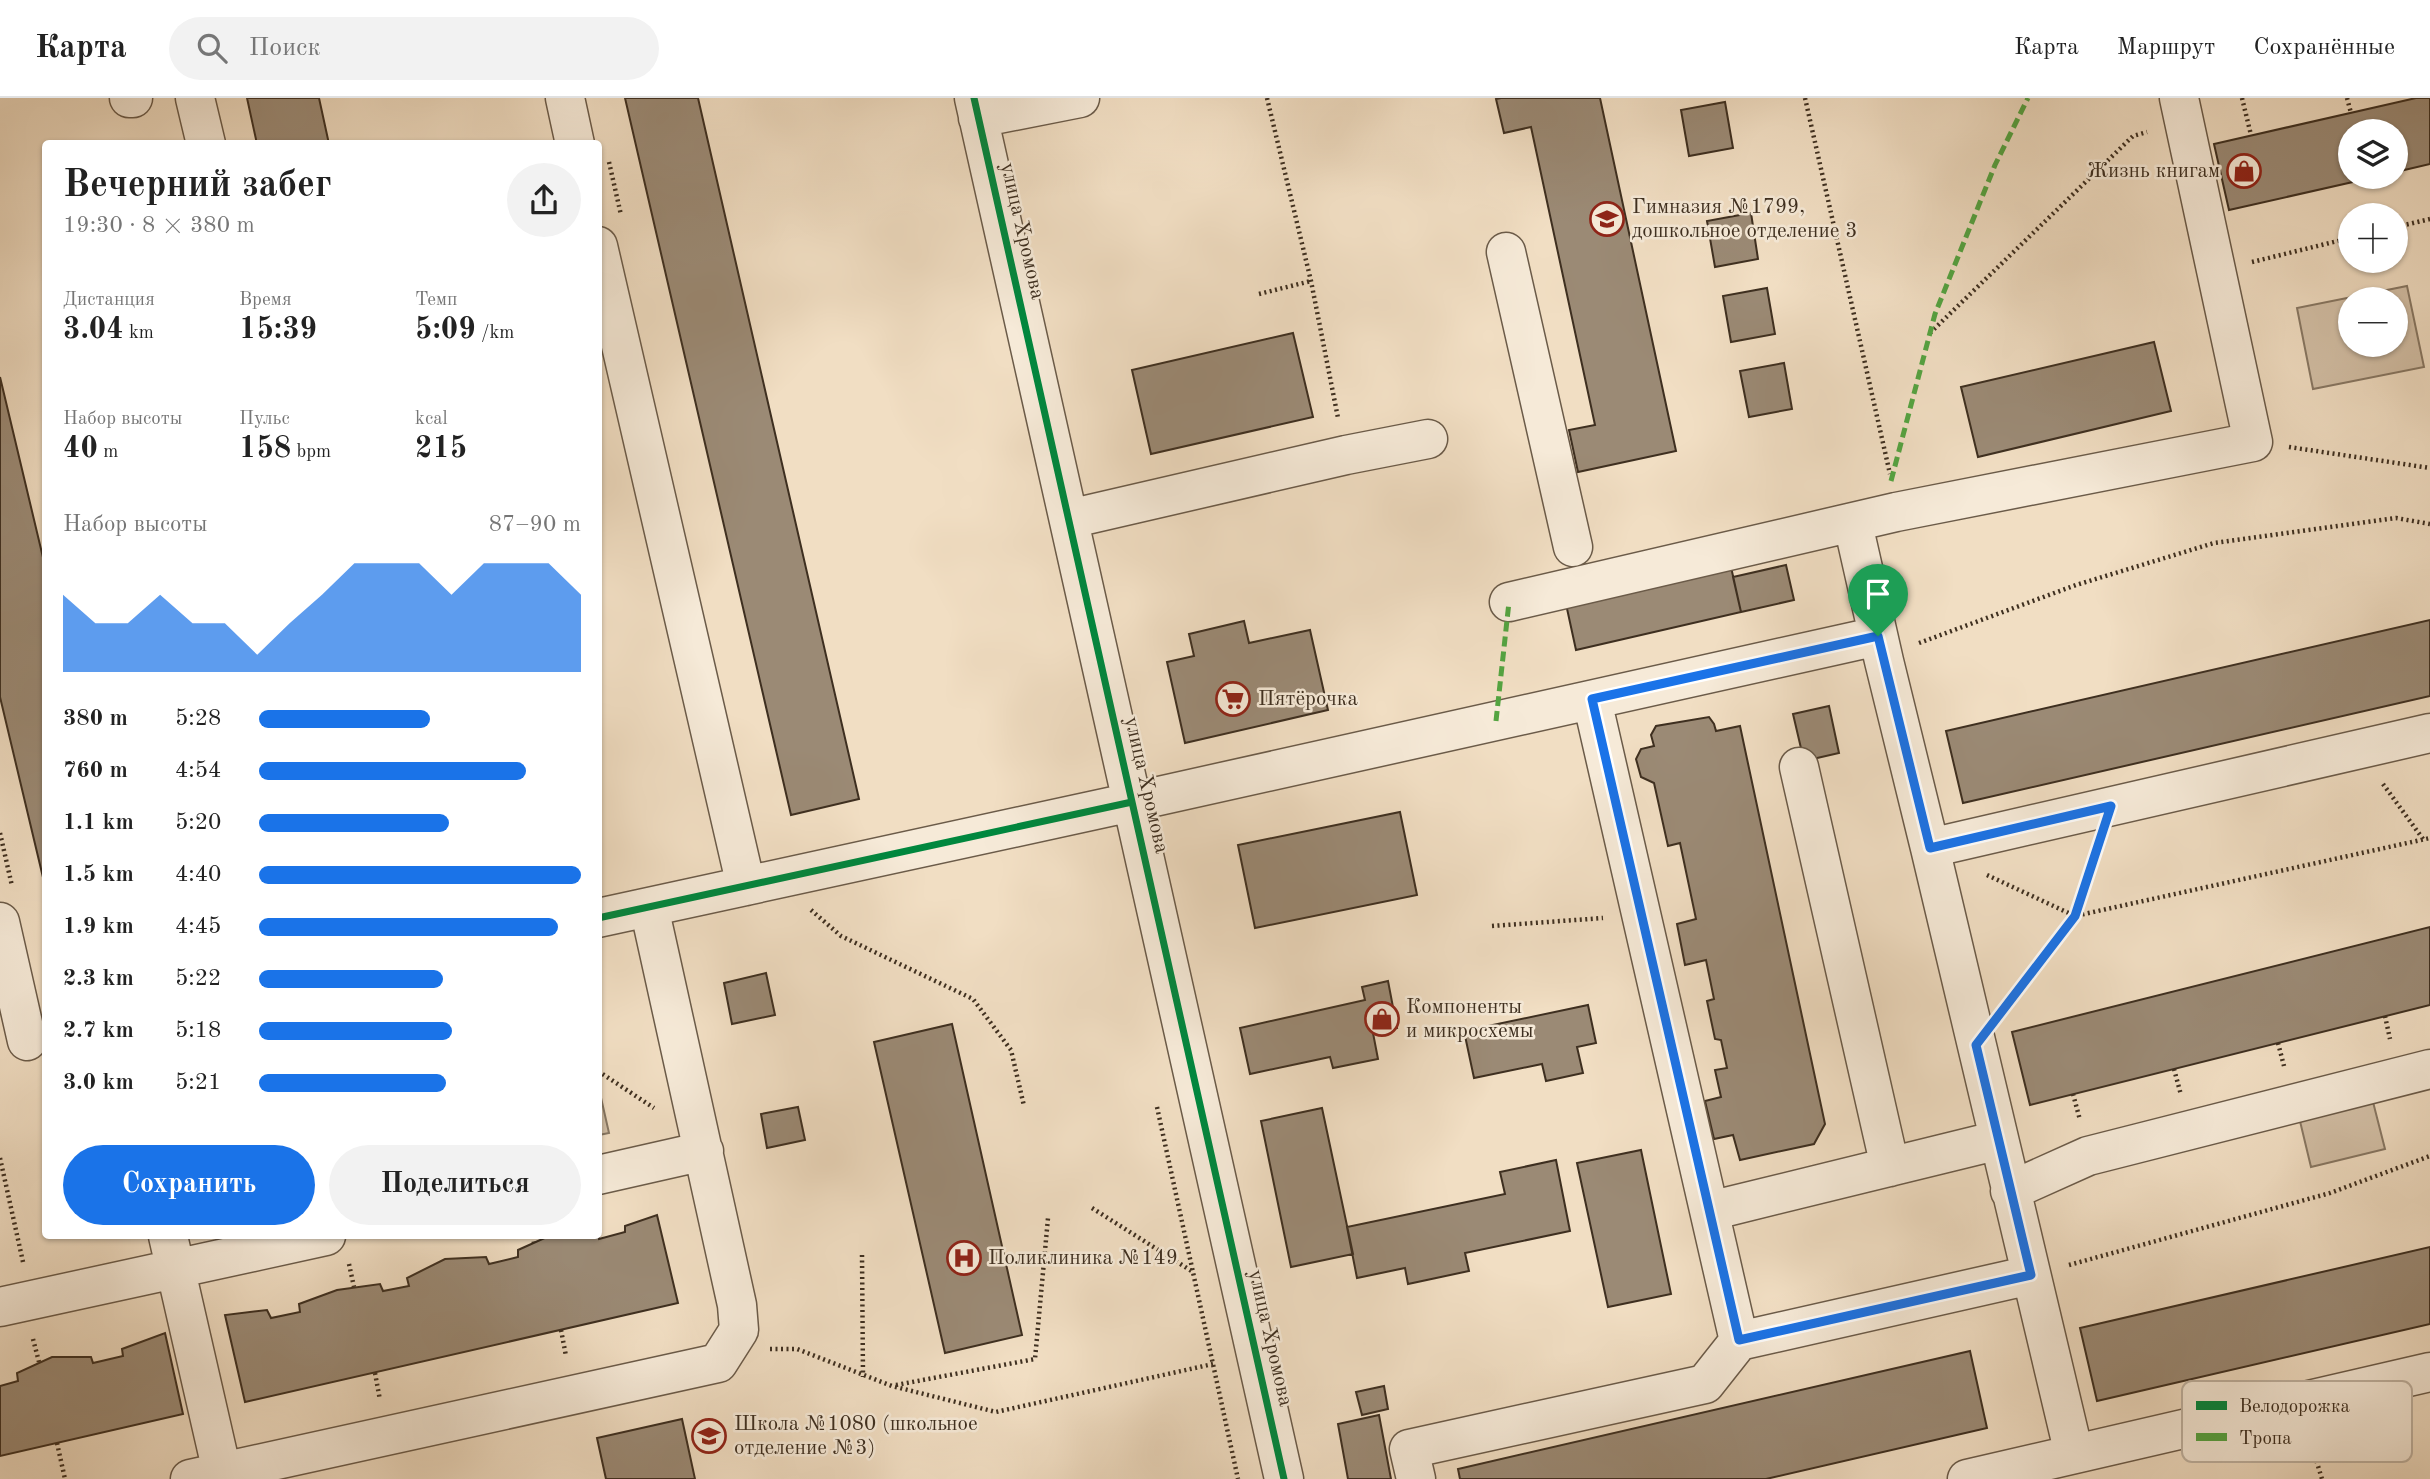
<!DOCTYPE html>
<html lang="ru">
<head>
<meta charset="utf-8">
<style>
  :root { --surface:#fff; --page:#f2f2f2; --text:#222; --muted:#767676; --line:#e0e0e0; --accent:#1a73e8 }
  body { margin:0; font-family:"Old Standard TT",serif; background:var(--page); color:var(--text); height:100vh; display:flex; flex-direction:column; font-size:26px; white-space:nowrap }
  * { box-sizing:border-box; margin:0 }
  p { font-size:23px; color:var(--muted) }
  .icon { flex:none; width:38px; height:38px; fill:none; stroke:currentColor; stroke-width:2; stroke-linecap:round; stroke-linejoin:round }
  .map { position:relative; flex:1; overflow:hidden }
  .sheet { position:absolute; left:42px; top:42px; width:560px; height:1099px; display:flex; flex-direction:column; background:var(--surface); border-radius:7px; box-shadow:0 2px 5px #0004 }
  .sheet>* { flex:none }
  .buttons { position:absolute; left:2338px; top:21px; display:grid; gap:14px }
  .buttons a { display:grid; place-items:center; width:70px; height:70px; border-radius:50%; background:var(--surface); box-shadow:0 2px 5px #0004; font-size:35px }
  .pin { position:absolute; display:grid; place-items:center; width:60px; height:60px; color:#fff; margin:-72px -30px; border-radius:50% 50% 50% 0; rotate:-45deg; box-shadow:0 0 7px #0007 }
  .pin .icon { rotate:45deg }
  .round { display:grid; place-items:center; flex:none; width:74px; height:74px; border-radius:37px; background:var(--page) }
  .overview { display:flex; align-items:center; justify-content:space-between; height:119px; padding:0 21px }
  h1 { font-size:38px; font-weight:800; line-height:52px }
  .stats { display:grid; grid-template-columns:repeat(3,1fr); gap:10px; height:119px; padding:7px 21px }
  .stats div { display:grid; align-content:center }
  .stats b { font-size:30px; font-weight:800 }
  .stats small { font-size:19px; font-weight:400 }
  .stats p { font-size:19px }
  .chart { height:196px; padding:14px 21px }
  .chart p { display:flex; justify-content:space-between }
  .chart svg { width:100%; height:126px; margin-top:7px; fill:var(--accent); opacity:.7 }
  .primary-button { display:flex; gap:14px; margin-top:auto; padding:14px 21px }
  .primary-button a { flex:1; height:80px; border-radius:42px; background:var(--accent); color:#fff; font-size:28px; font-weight:800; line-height:80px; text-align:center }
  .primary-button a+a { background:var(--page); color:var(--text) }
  ul { padding:0 21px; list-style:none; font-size:23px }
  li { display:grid; grid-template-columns:112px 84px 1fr; align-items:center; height:52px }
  li i { height:18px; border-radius:9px; background:var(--accent) }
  header { display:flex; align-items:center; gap:42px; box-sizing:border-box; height:98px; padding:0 35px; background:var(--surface); border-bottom:2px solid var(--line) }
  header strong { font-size:33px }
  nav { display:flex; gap:38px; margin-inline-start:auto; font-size:24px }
  .search { width:490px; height:63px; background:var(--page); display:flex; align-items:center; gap:18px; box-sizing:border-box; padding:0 24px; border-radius:38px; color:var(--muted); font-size:26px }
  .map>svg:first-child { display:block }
  .green { fill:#d3c0a7; stroke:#887864; stroke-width:2; fill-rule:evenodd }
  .building { fill:#9b8a75; stroke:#3e2f20; stroke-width:2 }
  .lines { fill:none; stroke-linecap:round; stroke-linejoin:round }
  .minor-casing { stroke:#6b5b49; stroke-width:41 }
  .path { stroke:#3e2f20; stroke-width:4.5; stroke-dasharray:2 3.5; stroke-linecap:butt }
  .minor { stroke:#f6ead8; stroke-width:38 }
  .quiet { stroke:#54a441; stroke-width:5; stroke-dasharray:10 5; stroke-linecap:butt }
  .cycleway-casing { stroke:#f6ead8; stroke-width:11 }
  .cycleway { stroke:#00873e; stroke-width:7 }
  .route-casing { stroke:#fff; stroke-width:14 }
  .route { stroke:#1a73e8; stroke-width:9 }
  .labels { text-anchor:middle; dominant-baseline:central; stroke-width:5; stroke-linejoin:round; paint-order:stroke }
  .poi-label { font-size:21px; fill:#3e2f20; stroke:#f6ead8; text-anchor:start }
  .street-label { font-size:21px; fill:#3e2f20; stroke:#f6ead8 }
  .key { fill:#f6ead8; stroke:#bfb2a1; stroke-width:2 }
  .key-label { font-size:19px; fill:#3e2f20 }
</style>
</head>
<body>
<header>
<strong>Карта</strong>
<div class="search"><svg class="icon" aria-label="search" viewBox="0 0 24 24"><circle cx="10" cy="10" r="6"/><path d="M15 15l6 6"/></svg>Поиск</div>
<nav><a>Карта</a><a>Маршрут</a><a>Сохранённые</a></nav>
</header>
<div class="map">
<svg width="2430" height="1381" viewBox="0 0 2430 1381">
  <rect width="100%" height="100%" fill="#f1dec3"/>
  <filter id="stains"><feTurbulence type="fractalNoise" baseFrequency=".00286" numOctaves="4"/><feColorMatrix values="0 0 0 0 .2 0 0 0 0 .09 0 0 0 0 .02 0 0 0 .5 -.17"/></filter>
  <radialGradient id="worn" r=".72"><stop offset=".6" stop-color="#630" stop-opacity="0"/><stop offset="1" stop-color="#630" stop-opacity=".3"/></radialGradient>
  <path class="green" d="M2407,188L2424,269L2313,291L2297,210ZM2350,201H2396V247H2350Z
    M599,991L609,1035L599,1037H598Z
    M2372,1000L2385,1051L2311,1069L2299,1019Z"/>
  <path class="building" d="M247,0H319L329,46H257Z
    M625,0H698L859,701L791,717Z
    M1501,0H1600L1676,353L1578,374L1569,332L1595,327L1531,29L1504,35L1496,1Z
    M2416,0H2430V66L2396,74V33H2350V79H2375L2229,112L2214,46Z
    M1725,4L1733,50L1689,58L1681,12Z
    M1751,115L1758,161L1715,169L1707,123Z
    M1767,190L1775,236L1731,244L1723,198Z
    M1293,235L1313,319L1151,356L1132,272Z
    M2154,244L2171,313L1978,359L1961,289Z
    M1784,265L1792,311L1749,319L1740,273Z
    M0,279L46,472V792L0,599Z
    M1786,467L1794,502L1741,514L1733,479Z
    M1731,469L1741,514L1576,552L1566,506Z
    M2430,522V598L1963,705L1946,633Z
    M1244,523L1249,545L1310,532L1328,612L1185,645L1167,564L1194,558L1189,536Z
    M1829,608L1839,655L1804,663L1793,616Z
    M1709,619L1714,626L1716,633L1740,628L1825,1026L1814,1046L1740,1062L1733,1037L1714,1041L1705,1003L1721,999L1715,972L1727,970L1721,942L1715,941L1707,903L1714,901L1706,862L1685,867L1677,826L1696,821L1680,745L1668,748L1654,685L1641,679L1636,661L1641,651L1654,648L1651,637L1656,628Z
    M1400,714L1417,797L1255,830L1238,747Z
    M2430,829V907L2030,1007L2012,934Z
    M766,875L775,917L732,926L724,885Z
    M1388,883L1397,930L1373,935L1378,961L1333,970L1330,959L1250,976L1240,930L1365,902L1362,889Z
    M1588,907L1596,945L1577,949L1583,975L1546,983L1542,966L1474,980L1464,933Z
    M952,926L1022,1237L945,1255L874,944Z
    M798,1009L805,1042L767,1050L761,1016Z
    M1322,1010L1353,1156L1291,1169L1261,1023Z
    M1641,1052L1671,1196L1608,1209L1577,1065Z
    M1556,1062L1570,1133L1465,1155L1469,1173L1408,1186L1405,1170L1357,1180L1347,1129L1505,1096L1500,1074Z
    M657,1117L678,1205L245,1304L225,1217L267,1212L271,1220L300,1214L299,1206L337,1192L380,1186L383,1193L409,1188L407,1180L445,1161L486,1159L489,1166L518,1159V1152L549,1138H598L599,1141L625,1134V1128Z
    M2430,1149V1226L2097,1303L2080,1230Z
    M165,1235L183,1316L0,1358V1288L18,1283L17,1275L52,1259H91L93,1265L123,1258L122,1251Z
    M1970,1253L1987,1330L1766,1381H1460L1458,1371Z
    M1384,1288L1388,1311L1362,1317L1356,1294Z
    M1379,1317L1391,1381H1348L1338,1326Z
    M682,1321L695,1381H606L597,1340Z"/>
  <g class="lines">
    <g class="minor-casing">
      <path id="minor" d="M129,0H133
        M195,0L206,46
        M565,0L575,46
        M974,0L1284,1381
        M978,20L1080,0
        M598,148L746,788
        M1506,154L1573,449
        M1069,421L1346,357L1428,341
        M1853,426L1884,563L1930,750L2074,1356
        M1509,504L1896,414L2253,344L2179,0
        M1592,602L1739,1243
        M1799,669L1890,1069
        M1930,750L2430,635
        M598,820L1132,704L1878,538
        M0,824L27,943
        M598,1077L704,1053
        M2010,1093L2088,1058L2430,971
        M1722,1110L1999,1042
        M168,1138L222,1374
        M0,1209L326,1138
        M190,1381L718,1265L739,1232L737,1207L649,809
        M1416,1381L1409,1351L1705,1286L1739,1243L2031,1177
        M1967,1381L2430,1274"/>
    </g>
    <path class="path" d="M1267,0L1311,183L1338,320
      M1805,0L1890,376
      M2242,0L2251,37
      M2347,0L2351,15
      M609,64L621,117
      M2396,129L2430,121
      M2252,164L2350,140
      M1259,196L1311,183
      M1930,235L2133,38L2147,34
      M2289,349L2430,370
      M1919,545L2076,487L2214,445L2396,420L2430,426
      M2383,686L2423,741
      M0,735L12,788
      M1987,777L2075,818L2098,749
      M811,812L841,838L973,901L1011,952L1024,1008
      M1492,828L1603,820
      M2006,908L2075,818L2430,740
      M2385,918L2390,941
      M2278,945L2284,968
      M2174,971L2181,997
      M598,973L654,1010
      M2073,996L2080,1022
      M1157,1009L1238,1381
      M0,1060L23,1164
      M1092,1110L1193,1174
      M533,1138L534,1145
      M862,1157L863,1279
      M349,1166L354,1189
      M2069,1167L2330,1095L2430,1058
      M561,1232L566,1258
      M33,1241L39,1264
      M770,1251H797L892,1288L996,1314L1213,1266
      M375,1275L380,1302
      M896,1287L1035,1261L1048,1120
      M2310,1342L2322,1381
      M57,1345L65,1381"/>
    <use href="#minor" class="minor"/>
    <path class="quiet" d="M1891,383L1935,216L1995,67L2028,0
      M1496,623L1509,504"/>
    <g class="cycleway-casing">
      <path id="cycleway" d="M974,0L1284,1381
        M598,820L1132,704"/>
    </g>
    <use href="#cycleway" class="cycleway"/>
  </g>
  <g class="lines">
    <g class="route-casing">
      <path id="route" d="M1878,538L1930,750L2111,708L2075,818L1976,947L2031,1177L1739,1242L1592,601Z"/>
    </g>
    <use href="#route" class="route"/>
  </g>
  <defs>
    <g id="shop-ring" transform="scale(1.75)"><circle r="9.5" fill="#f6ead8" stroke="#8f2418" stroke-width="1.5"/><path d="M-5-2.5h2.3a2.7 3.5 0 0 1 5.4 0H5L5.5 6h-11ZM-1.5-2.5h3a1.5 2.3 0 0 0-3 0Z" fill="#8f2418"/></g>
    <g id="school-ring" transform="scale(1.75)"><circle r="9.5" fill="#f6ead8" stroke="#8f2418" stroke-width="1.5"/><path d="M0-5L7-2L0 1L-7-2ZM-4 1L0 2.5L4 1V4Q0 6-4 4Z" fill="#8f2418"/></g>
    <g id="supermarket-ring" transform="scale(1.75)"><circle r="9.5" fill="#f6ead8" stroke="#8f2418" stroke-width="1.5"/><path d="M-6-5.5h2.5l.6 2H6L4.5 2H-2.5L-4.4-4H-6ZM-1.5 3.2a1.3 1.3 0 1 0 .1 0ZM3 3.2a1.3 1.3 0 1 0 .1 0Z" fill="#8f2418"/></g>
    <g id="hospital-ring" transform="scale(1.75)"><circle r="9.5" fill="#f6ead8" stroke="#8f2418" stroke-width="1.5"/><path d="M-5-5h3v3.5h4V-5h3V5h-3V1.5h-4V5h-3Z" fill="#8f2418"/></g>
  </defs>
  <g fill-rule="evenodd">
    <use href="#shop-ring" x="2244" y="73"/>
    <use href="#school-ring" x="1607" y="121"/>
    <use href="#supermarket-ring" x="1233" y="601"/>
    <use href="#shop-ring" x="1382" y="921"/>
    <use href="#hospital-ring" x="964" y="1160"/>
    <use href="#school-ring" x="709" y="1338"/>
  </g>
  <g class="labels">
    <g class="poi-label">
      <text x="2220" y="73" text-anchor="end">Жизнь книгам</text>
      <text x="1632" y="109">Гимназия №1799,<tspan x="1632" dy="24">дошкольное отделение 3</tspan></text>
      <text x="1258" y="601">Пятёрочка</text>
      <text x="1406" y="909">Компоненты<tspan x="1406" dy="24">и микросхемы</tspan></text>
      <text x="988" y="1160">Поликлиника №149</text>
      <text x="734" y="1326">Школа №1080 (школьное<tspan x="734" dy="24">отделение №3)</tspan></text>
    </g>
    <g class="street-label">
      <text transform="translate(1022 133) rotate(77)">улица Хромова</text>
      <text transform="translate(1146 687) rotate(77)">улица Хромова</text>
      <text transform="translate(1270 1240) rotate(77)">улица Хромова</text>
    </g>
  </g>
  <rect x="2182" y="1283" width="230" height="81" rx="10" class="key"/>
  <rect x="2196" y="1303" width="31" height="9" fill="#00873e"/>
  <rect x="2196" y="1335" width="31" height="8" fill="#54a441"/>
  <g class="key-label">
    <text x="2239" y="1314">Велодорожка</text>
    <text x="2239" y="1346">Тропа</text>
  </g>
  <rect width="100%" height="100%" filter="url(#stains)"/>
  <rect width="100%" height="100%" fill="url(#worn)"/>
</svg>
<div class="buttons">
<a><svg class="icon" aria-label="layers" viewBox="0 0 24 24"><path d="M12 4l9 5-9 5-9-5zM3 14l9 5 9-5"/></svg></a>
<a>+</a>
<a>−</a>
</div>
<div class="pin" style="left:1878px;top:538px;background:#1e9e55"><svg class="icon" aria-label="arrive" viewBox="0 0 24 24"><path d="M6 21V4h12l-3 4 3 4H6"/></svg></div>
<section class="sheet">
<div class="overview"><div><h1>Вечерний забег</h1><p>19:30 · 8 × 380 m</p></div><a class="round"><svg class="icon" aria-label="share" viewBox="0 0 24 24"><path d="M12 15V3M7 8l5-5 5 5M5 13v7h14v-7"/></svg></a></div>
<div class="stats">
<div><p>Дистанция</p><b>3.04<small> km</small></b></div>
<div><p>Время</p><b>15:39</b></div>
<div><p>Темп</p><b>5:09<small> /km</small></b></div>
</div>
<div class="stats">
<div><p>Набор высоты</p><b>40<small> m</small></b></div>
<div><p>Пульс</p><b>158<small> bpm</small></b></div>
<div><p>kcal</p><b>215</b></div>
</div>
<div class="chart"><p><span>Набор высоты</span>87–90 m</p>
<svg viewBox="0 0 160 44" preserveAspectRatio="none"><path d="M0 44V17L10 27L20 27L30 17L40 27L50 27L60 38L70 27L80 17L90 6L100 6L110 6L120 17L130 6L140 6L150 6L160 17V44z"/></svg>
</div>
<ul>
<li><b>380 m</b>5:28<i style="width:53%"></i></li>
<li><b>760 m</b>4:54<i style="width:83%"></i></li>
<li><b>1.1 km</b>5:20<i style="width:59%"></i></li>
<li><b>1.5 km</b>4:40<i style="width:100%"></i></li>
<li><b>1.9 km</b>4:45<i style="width:93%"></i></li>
<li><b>2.3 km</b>5:22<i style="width:57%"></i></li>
<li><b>2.7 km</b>5:18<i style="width:60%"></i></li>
<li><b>3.0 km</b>5:21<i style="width:58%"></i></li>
</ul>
<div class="primary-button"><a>Сохранить</a><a>Поделиться</a></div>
</section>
</div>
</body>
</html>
